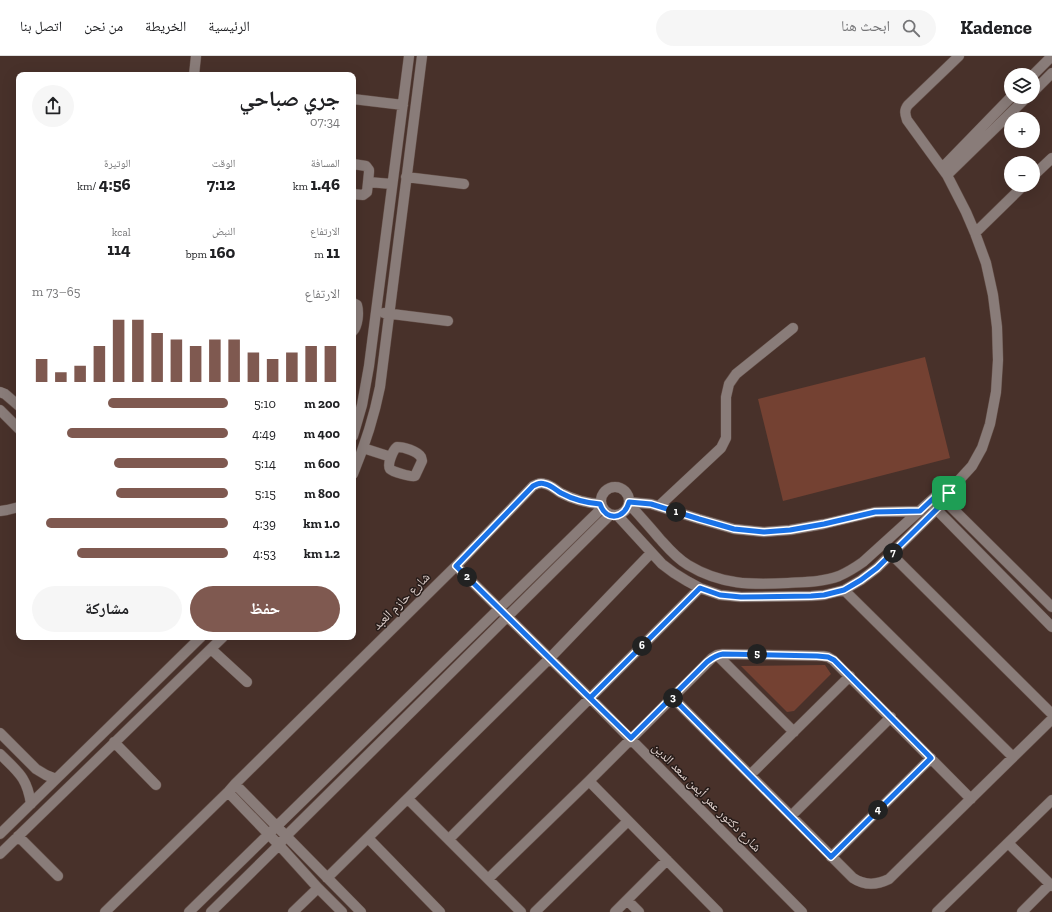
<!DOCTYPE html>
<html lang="ar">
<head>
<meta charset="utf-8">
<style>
  :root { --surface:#fff; --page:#f6f6f6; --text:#202124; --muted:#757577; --line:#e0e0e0; --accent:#7f5950 }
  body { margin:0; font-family:"Zilla Slab","Noto Naskh Arabic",serif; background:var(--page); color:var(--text); direction:rtl; height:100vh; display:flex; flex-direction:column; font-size:15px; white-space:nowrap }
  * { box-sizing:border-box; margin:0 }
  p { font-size:13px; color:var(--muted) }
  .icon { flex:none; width:22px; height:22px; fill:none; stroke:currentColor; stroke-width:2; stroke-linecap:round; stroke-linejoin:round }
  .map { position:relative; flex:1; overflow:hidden; direction:ltr }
  .sheet { position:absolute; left:16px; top:16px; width:340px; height:568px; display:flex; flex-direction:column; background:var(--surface); border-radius:8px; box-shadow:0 4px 16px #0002; direction:rtl }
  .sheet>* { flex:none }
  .controls { position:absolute; left:1004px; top:12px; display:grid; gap:8px }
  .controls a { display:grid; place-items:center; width:36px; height:36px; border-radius:50%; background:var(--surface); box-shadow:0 4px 16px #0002; font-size:20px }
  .pin { position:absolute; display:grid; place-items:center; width:34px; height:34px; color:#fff; margin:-17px; border-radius:8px; box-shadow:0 2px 6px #0006 }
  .km { position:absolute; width:20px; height:20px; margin:-10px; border-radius:50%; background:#222; color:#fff; font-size:11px; line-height:20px; text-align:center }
  .round { display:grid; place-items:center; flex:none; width:42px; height:42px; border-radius:21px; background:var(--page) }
  .summary { display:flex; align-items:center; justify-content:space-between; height:68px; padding:0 16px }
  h1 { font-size:22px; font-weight:700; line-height:30px }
  .metrics { display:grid; grid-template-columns:repeat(3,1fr); gap:6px; height:68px; padding:4px 16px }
  .metrics div { display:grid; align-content:center }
  .metrics b { font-size:17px; font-weight:700 }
  .metrics small { font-size:11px; font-weight:400 }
  .metrics p { font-size:11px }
  .chart { height:112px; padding:8px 16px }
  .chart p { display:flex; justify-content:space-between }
  .chart svg { width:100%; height:72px; margin-top:4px; stroke:var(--accent); stroke-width:6 }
  .cta { display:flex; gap:8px; margin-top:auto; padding:8px 16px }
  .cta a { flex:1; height:46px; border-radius:24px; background:var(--accent); color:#fff; font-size:16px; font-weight:700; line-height:46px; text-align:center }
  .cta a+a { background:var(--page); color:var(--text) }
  ul { padding:0 16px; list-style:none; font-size:13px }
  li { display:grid; grid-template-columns:64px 48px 1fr; align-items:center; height:30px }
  li i { height:10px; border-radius:5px; background:var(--accent) }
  header { display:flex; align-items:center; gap:24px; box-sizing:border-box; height:56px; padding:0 20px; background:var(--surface); border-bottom:1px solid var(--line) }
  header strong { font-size:19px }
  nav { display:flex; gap:22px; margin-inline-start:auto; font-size:14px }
  .search { width:280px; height:36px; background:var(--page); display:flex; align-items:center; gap:10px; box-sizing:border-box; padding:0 14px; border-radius:22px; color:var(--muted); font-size:15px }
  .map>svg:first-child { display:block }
  .green { fill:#744132 }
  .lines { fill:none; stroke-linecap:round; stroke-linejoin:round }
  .minor-casing { stroke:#634e47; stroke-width:11 }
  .minor { stroke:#897c79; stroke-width:10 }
  .route-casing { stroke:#fff; stroke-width:8 }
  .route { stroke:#1a73e8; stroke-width:5 }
  .labels { text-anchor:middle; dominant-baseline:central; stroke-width:3; stroke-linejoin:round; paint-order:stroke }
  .street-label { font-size:13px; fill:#e0d1cd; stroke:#271c19 }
</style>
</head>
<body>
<header>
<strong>Kadence</strong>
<div class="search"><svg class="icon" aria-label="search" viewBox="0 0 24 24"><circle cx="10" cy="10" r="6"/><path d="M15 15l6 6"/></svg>ابحث هنا</div>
<nav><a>الرئيسية</a><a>الخريطة</a><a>من نحن</a><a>اتصل بنا</a></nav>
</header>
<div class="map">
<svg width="1052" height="856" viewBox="0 0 1052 856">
  <rect width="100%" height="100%" fill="#48312a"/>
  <path class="green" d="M925,301L950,402L783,445L758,343Z
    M825,609L831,618L794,655L787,656L741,610Z"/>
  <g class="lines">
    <g class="minor-casing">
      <path id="minor" d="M194,19L196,0
        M1033,19L1052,0
        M1033,36L1052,17
        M353,43L403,49
        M353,108L366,110L369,114V116L367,136L363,139L353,138
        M942,112L1011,41
        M947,119L1027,41
        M1033,120L1052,102
        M406,121L464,128
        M368,126L392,128
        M975,177L1024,129
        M353,247L357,249C359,256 358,270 353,275
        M384,257L448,265
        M0,336L5,338L19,350
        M0,354L19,373
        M353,380L362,349L369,310L409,0
        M397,391C404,391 417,395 421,401L422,405L415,420C411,421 393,416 390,413C387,408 393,394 397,391Z
        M363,392L391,401
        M353,418C365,389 374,361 380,331L422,0
        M601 445a14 14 0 1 1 28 0a14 14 0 1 1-28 0Z
        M941,441L1052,551
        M629,446L651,448L699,463L734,473L764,476L790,474L824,468L875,456L920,455
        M629,448C639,459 649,470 659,482C668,492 676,502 688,509C721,529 751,529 788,527C805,526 823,526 839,520C848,516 856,511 863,506L938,438L943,435L950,434
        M932,449L1052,571
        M659,450L721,392L726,382V341L729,328L736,318L793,272
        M0,455L7,454L19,451
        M618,460L662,508L674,517L687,525L700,532L720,539L741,541L811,540L824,539L844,534L861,524L877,512L945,445L950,434L972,410L982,392L990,368L996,336L998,304L997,271L993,239L986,207L975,177L966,156L947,119L907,64C905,58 904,54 908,49L959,0
        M891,498L1052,658
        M456,510L590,642L802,856
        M844,534L1013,701
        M211,593L247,626
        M717,599L794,676
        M672,641L853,822C865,830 877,829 889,823L1052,663
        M0,677L36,713L46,719L56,723
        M114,686L156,729
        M0,698C18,716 27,721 31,748
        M750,719L850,620
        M589,725L718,856
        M235,728L361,856
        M228,736L279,789L318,832L342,856
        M408,743L521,856
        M791,760L891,661
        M0,778L201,581
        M18,780L58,820
        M368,782L440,856
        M449,783L700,532
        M1008,787L1052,830
        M0,798L223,581
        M831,801L931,702
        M327,822L550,602L651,497
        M488,823L589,725L712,602L717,599L723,598L823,600L828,601L833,604L971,743
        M627,844L639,856
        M105,856L228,736L235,728L456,510L533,430C537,428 540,426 545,428C551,429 556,434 561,437C574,444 587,447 600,448
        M189,856L602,452
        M211,856L279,789L286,780L610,459
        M293,856L318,832
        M535,856L628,765
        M615,856L667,804
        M937,856L1052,744
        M1022,856L1050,828"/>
    </g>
    <use href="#minor" class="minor"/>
  </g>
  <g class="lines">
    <g class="route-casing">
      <path id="route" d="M949,437L950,434L943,435L938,438L920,455L875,456L824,468L790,474L764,476L734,473L699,463L651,448L629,446C625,463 606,466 600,448C587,447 574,444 561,437C556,434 551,429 545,428C540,426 537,428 533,430L456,510L590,642L631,682L672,641L831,801L931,702L834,604L828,601L817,600L723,598C716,599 712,602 707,606L631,682L590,642L700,532L720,539L741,541L811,540L824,539L844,534L861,524L877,512L945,445L949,437"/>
    </g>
    <use href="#route" class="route"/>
  </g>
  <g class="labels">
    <g class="street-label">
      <text transform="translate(401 545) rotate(-45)">شارع حازم العبد</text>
      <text transform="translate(707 741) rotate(45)">شارع دكتور عمر أيمن سعد الدين</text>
    </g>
  </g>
</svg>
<div class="controls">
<a><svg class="icon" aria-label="layers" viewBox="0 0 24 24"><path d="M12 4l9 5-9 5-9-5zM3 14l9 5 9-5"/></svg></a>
<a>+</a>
<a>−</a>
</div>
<div class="pin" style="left:949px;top:437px;background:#1e9e55"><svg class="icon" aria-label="arrive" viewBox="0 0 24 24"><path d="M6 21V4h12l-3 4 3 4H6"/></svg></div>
<b class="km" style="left:676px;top:456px">1</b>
<b class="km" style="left:467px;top:521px">2</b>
<b class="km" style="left:673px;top:642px">3</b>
<b class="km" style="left:878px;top:754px">4</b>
<b class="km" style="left:757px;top:598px">5</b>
<b class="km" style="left:642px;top:590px">6</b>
<b class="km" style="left:893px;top:497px">7</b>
<section class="sheet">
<div class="summary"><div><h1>جري صباحي</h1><p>07:34</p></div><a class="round"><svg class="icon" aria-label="share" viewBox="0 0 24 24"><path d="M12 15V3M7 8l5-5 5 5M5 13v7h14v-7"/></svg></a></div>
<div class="metrics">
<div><p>المسافة</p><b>1.46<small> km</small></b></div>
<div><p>الوقت</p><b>7:12</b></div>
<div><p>الوتيرة</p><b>4:56<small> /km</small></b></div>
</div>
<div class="metrics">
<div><p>الارتفاع</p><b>11<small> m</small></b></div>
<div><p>النبض</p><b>160<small> bpm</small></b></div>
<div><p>kcal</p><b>114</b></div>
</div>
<div class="chart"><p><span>الارتفاع</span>65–73 m</p>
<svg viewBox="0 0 160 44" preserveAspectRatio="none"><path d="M5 44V30M15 44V38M25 44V34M35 44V22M45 44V6M55 44V6M65 44V14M75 44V18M85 44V22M95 44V18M105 44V18M115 44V26M125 44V30M135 44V26M145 44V22M155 44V22"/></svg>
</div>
<ul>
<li><b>200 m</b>5:10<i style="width:61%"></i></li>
<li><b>400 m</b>4:49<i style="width:82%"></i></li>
<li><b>600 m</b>5:14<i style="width:58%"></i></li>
<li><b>800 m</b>5:15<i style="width:57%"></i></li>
<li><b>1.0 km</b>4:39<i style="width:93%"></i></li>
<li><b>1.2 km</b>4:53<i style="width:77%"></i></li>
</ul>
<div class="cta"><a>حفظ</a><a>مشاركة</a></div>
</section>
</div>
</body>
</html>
